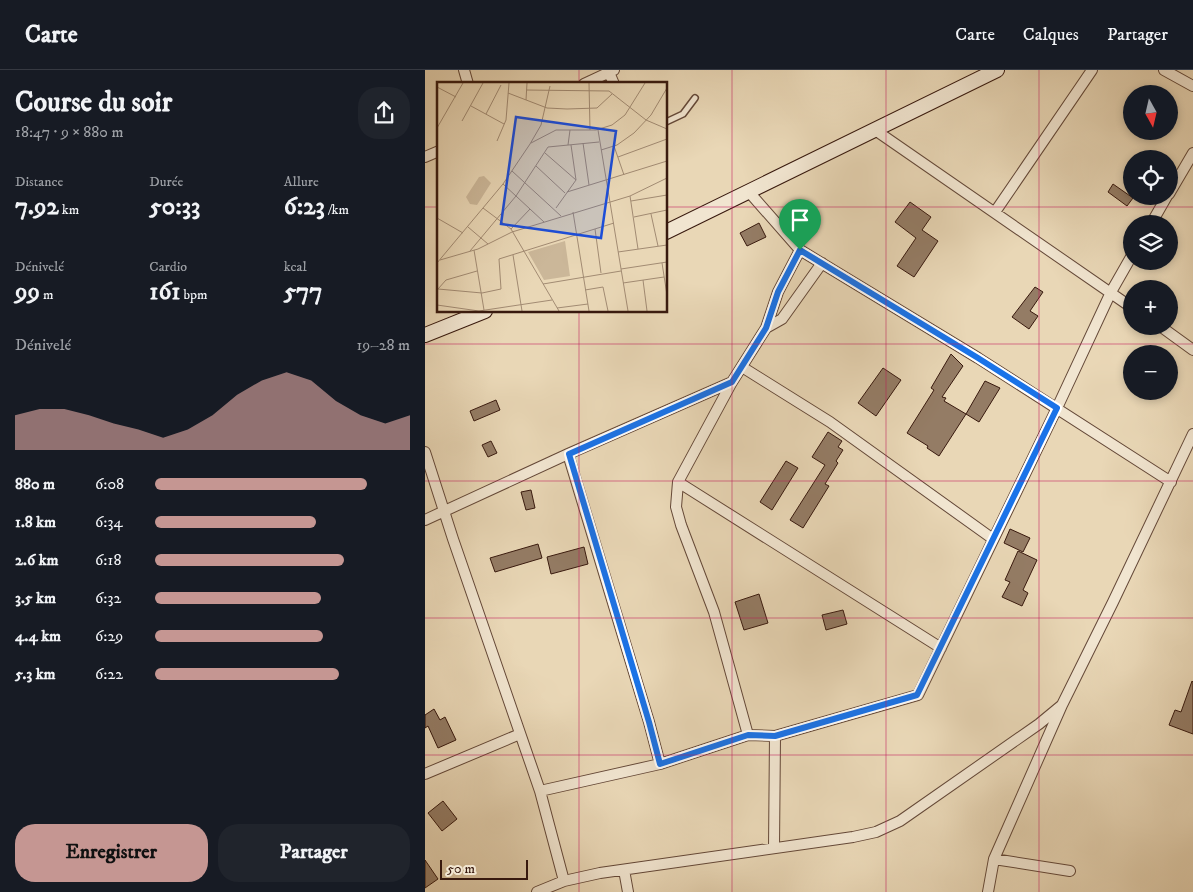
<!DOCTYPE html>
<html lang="fr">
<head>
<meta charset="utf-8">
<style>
  :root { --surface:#171b24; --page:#20242c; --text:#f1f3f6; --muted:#9ea1a6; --line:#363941; --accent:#c59692 }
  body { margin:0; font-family:"IM FELL DW Pica",serif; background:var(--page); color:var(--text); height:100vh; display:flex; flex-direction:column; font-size:19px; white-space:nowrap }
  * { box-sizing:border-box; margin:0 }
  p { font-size:16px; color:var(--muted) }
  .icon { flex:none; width:28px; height:28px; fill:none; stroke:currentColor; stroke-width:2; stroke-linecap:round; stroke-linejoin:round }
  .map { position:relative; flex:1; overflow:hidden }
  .details { display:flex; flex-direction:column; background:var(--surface); width:425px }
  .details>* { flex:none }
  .needle { width:32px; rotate:172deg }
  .tools { position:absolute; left:698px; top:15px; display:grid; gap:10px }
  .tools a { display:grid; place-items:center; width:55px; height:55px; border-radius:50%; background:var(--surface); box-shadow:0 2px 8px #0003; font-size:25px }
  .scale { position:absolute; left:15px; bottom:12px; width:88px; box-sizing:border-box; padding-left:5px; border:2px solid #38190e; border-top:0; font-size:14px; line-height:18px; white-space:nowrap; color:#38190e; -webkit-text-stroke:4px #f1e5d0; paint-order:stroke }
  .pin { position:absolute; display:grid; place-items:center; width:42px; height:42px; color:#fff; margin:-51px -21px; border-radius:50% 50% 50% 0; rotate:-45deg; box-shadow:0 0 5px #0007 }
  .pin .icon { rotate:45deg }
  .round { display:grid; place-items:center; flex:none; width:52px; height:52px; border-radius:20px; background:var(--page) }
  .overview { display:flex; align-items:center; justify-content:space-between; height:85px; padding:0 15px }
  h1 { font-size:28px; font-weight:700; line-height:38px }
  .stats { display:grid; grid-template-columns:repeat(3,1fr); gap:8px; height:85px; padding:5px 15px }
  .stats div { display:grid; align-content:center }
  .stats b { font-size:25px; font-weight:700 }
  .stats small { font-size:14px; font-weight:400 }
  .stats p { font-size:14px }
  .chart { height:140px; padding:10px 15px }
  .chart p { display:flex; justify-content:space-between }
  .chart svg { width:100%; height:90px; margin-top:5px; fill:var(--accent); opacity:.7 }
  .cta { display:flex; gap:10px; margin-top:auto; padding:10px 15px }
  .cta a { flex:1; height:58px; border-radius:20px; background:var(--accent); color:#111; font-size:20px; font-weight:700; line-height:58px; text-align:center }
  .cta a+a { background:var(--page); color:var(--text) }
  ul { padding:0 15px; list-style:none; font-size:16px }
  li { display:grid; grid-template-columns:80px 60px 1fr; align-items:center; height:38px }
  li i { height:12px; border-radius:6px; background:var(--accent) }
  header { display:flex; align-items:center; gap:30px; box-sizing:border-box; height:70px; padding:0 25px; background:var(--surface); border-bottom:1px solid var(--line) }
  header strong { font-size:24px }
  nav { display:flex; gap:28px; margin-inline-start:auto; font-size:18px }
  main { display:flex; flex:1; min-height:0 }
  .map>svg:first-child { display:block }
  .building { fill:#947c65; stroke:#38190e }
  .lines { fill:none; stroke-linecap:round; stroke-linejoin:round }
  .lane-casing { stroke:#644838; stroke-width:8 }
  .street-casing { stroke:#644838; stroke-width:12 }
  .secondary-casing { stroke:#38190e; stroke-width:16 }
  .lane { stroke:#f1e5d0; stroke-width:5 }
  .street { stroke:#f1e5d0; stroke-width:10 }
  .secondary { stroke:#f1e5d0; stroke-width:14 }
  .route-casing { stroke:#fff; stroke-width:10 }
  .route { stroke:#1a73e8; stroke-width:6 }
  .grid { fill:none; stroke:#c2185b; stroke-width:1; stroke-opacity:0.55 }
  .inset-road { fill:none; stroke:#a28b73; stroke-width:1 }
  .view { fill:#1d4ed8; fill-opacity:0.15; stroke:#1d4ed8; stroke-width:2.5 }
  .inset-edge { fill:none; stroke:#38190e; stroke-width:2.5 }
</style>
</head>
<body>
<header>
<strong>Carte</strong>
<nav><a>Carte</a><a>Calques</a><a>Partager</a></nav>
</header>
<main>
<section class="details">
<div class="overview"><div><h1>Course du soir</h1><p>18:47 · 9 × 880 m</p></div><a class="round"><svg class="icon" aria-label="share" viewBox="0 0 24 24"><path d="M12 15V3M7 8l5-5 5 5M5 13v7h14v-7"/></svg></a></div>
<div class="stats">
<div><p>Distance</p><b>7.92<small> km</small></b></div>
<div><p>Durée</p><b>50:33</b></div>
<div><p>Allure</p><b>6:23<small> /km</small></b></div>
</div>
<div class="stats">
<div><p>Dénivelé</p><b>99<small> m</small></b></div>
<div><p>Cardio</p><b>161<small> bpm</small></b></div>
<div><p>kcal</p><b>577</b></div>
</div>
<div class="chart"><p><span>Dénivelé</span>19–28 m</p>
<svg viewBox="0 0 160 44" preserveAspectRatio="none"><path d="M0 44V27L10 24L20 24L30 27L40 31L50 34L60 38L70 34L80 27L90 17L100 10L110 6L120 10L130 20L140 27L150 31L160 27V44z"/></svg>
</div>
<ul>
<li><b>880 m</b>6:08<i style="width:83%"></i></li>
<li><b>1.8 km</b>6:34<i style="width:63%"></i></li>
<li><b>2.6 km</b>6:18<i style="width:74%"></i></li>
<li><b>3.5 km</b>6:32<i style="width:65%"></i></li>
<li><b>4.4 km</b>6:29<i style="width:66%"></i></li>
<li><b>5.3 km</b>6:22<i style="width:72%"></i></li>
</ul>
<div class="cta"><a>Enregistrer</a><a>Partager</a></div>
</section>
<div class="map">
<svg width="768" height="822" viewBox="0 0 768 822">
  <rect width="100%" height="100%" fill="#e9d7b6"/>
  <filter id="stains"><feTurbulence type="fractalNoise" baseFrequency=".004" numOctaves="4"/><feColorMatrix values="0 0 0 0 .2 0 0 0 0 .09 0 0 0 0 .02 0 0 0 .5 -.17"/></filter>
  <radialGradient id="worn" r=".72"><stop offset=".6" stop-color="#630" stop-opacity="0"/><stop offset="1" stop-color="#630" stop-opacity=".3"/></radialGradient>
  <path class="building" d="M688,114L708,128L702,136L683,122Z
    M485,132L506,147L497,160L513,171L489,207L472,196L491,168L470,152Z
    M334,153L341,167L322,176L315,163Z
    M610,217L618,222L605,241L613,246L604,259L587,247Z
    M526,284L538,296L517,327L521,328L519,331L541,344L514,386L502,378L503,376L482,363L509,320L506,318Z
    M458,298L476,310L451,346L433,333Z
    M560,311L575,318L554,352L541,344Z
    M71,330L75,340L49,351L45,341Z
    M403,362L417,371L413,377L418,380L411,391L413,393L400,414L404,416L378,458L365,450L400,395L387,387Z
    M66,371L72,383L63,387L57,375Z
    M361,391L373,398L347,440L335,432Z
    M106,420L110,438L101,440L96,422Z
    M585,459L605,468L598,482L579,473Z
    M113,474L117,488L70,502L65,488Z
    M159,477L163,494L126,504L122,487Z
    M593,481L612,490L598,520L603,523L597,536L577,527L585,512L580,510Z
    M334,524L343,553L319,560L310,532Z
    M418,540L422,554L401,560L397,545Z
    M767,611L768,612V664L744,655L750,640L756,642Z
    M9,639L15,650L20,647L31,670L13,678L3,656L0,658V645Z
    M18,731L32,749L17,761L3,743Z
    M0,790L13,809L0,818Z"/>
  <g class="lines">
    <g class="lane-casing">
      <path id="lane" d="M241,52L258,44L270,28"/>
    </g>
    <g class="street-casing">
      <path id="street" d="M39,0L43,14
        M183,0L189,14
        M739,0L768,16
        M159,14L189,0
        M450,60L706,237
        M0,87L14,81
        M324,122L375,180L553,288L746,412
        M744,124L768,83
        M570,142L667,0
        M726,154L742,126
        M735,256L768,280
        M341,258L357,249L397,193
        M317,297L405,352L568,469
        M0,382L28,469L115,721L139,811
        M143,384L224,652L235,694
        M253,412L516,578
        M0,450L143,384L307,312
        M323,665L289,542L256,455L251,437L253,412L307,312L341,258L353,222L375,180
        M0,704L95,664
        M115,721L235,694L323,665L350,666L493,625L632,338L686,222L706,187
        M349,778L350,666
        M569,789L645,801
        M199,800L203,822
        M112,822L139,811L175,803L428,767L451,762L475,751L614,654L637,635
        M563,822L569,789L637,635L688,532L768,364"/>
    </g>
    <g class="secondary-casing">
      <path id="secondary" d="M241,162L572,0
        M0,265L60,241"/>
    </g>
    <use href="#lane" class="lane"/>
    <use href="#street" class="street"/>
    <use href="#secondary" class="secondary"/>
  </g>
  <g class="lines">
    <g class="route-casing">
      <path id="route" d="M375,180L553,288L632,338L492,625L350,666L323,665L235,694L224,652L144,384L307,312L341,258L353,222Z"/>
    </g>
    <use href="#route" class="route"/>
  </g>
  <path class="grid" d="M154,0V14M307,0V822M461,0V822M614,0V822M0,137H14M241,137H768M154,241V822M0,274H768M0,411H768M0,548H768M0,685H768"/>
  <g transform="translate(12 12)">
    <rect width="230" height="230" fill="#e9d7b6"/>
    <path d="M47,94L54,101L40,123L33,122L29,115L42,95ZM128,159L133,194L107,198L91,170Z" fill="#cbb799"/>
    <path class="inset-road" d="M152,1L153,48M0,5L19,15M89,8L172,9L209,38L230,47M71,11L110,26L130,27L160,26L175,12M89,18L90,1M34,24L67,42M49,32L64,3M25,39L46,1M0,46L26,1M161,48L191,229M60,59L69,38L72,1M94,61L119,48H159L175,43L188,33L208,1M146,61L152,103M131,63L133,48M177,64L187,93M164,68L180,63L197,51L214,33L230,6M108,71L139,98M181,75L230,57M99,84L128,111M75,89L124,134M66,102L107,140M130,110L230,79M193,114L201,167M194,119L230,113M46,126L74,147L122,229M119,126L139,98L134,63M136,130L152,229M214,132L221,164M197,135L230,128M0,136L26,151M31,145L51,162M74,147L93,127M158,147L164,191M37,168L47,228M33,169L79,114L111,65L162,60M181,170L230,163M76,173L85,229M3,178L41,167L75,150L193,114L230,96M0,181L66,102L93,62L104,43L113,4M225,181L230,213M184,187L230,180M206,198L210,229M186,201L227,195M106,202L184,189M1,207L45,211L64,207L62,177L177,141M1,207L9,198L40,189M148,208L166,205L171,229M0,223L42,229L115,218M120,226L151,222"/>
    <path class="view" d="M79,35L179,49L164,156L64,142Z"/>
    <rect width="230" height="230" class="inset-edge"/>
  </g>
  <rect width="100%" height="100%" filter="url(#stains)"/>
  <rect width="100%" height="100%" fill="url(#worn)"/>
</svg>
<div class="tools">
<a><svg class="needle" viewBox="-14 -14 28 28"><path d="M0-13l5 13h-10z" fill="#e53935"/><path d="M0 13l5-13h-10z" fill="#9ea1a6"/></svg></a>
<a><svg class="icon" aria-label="locate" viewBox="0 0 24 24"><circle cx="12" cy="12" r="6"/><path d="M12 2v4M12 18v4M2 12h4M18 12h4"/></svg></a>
<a><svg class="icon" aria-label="layers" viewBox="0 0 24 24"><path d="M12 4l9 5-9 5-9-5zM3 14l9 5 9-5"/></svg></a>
<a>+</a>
<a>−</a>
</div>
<div class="scale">50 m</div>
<div class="pin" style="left:375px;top:180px;background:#1e9e55"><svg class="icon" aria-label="arrive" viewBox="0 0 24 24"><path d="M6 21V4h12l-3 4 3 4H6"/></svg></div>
</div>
</main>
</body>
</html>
